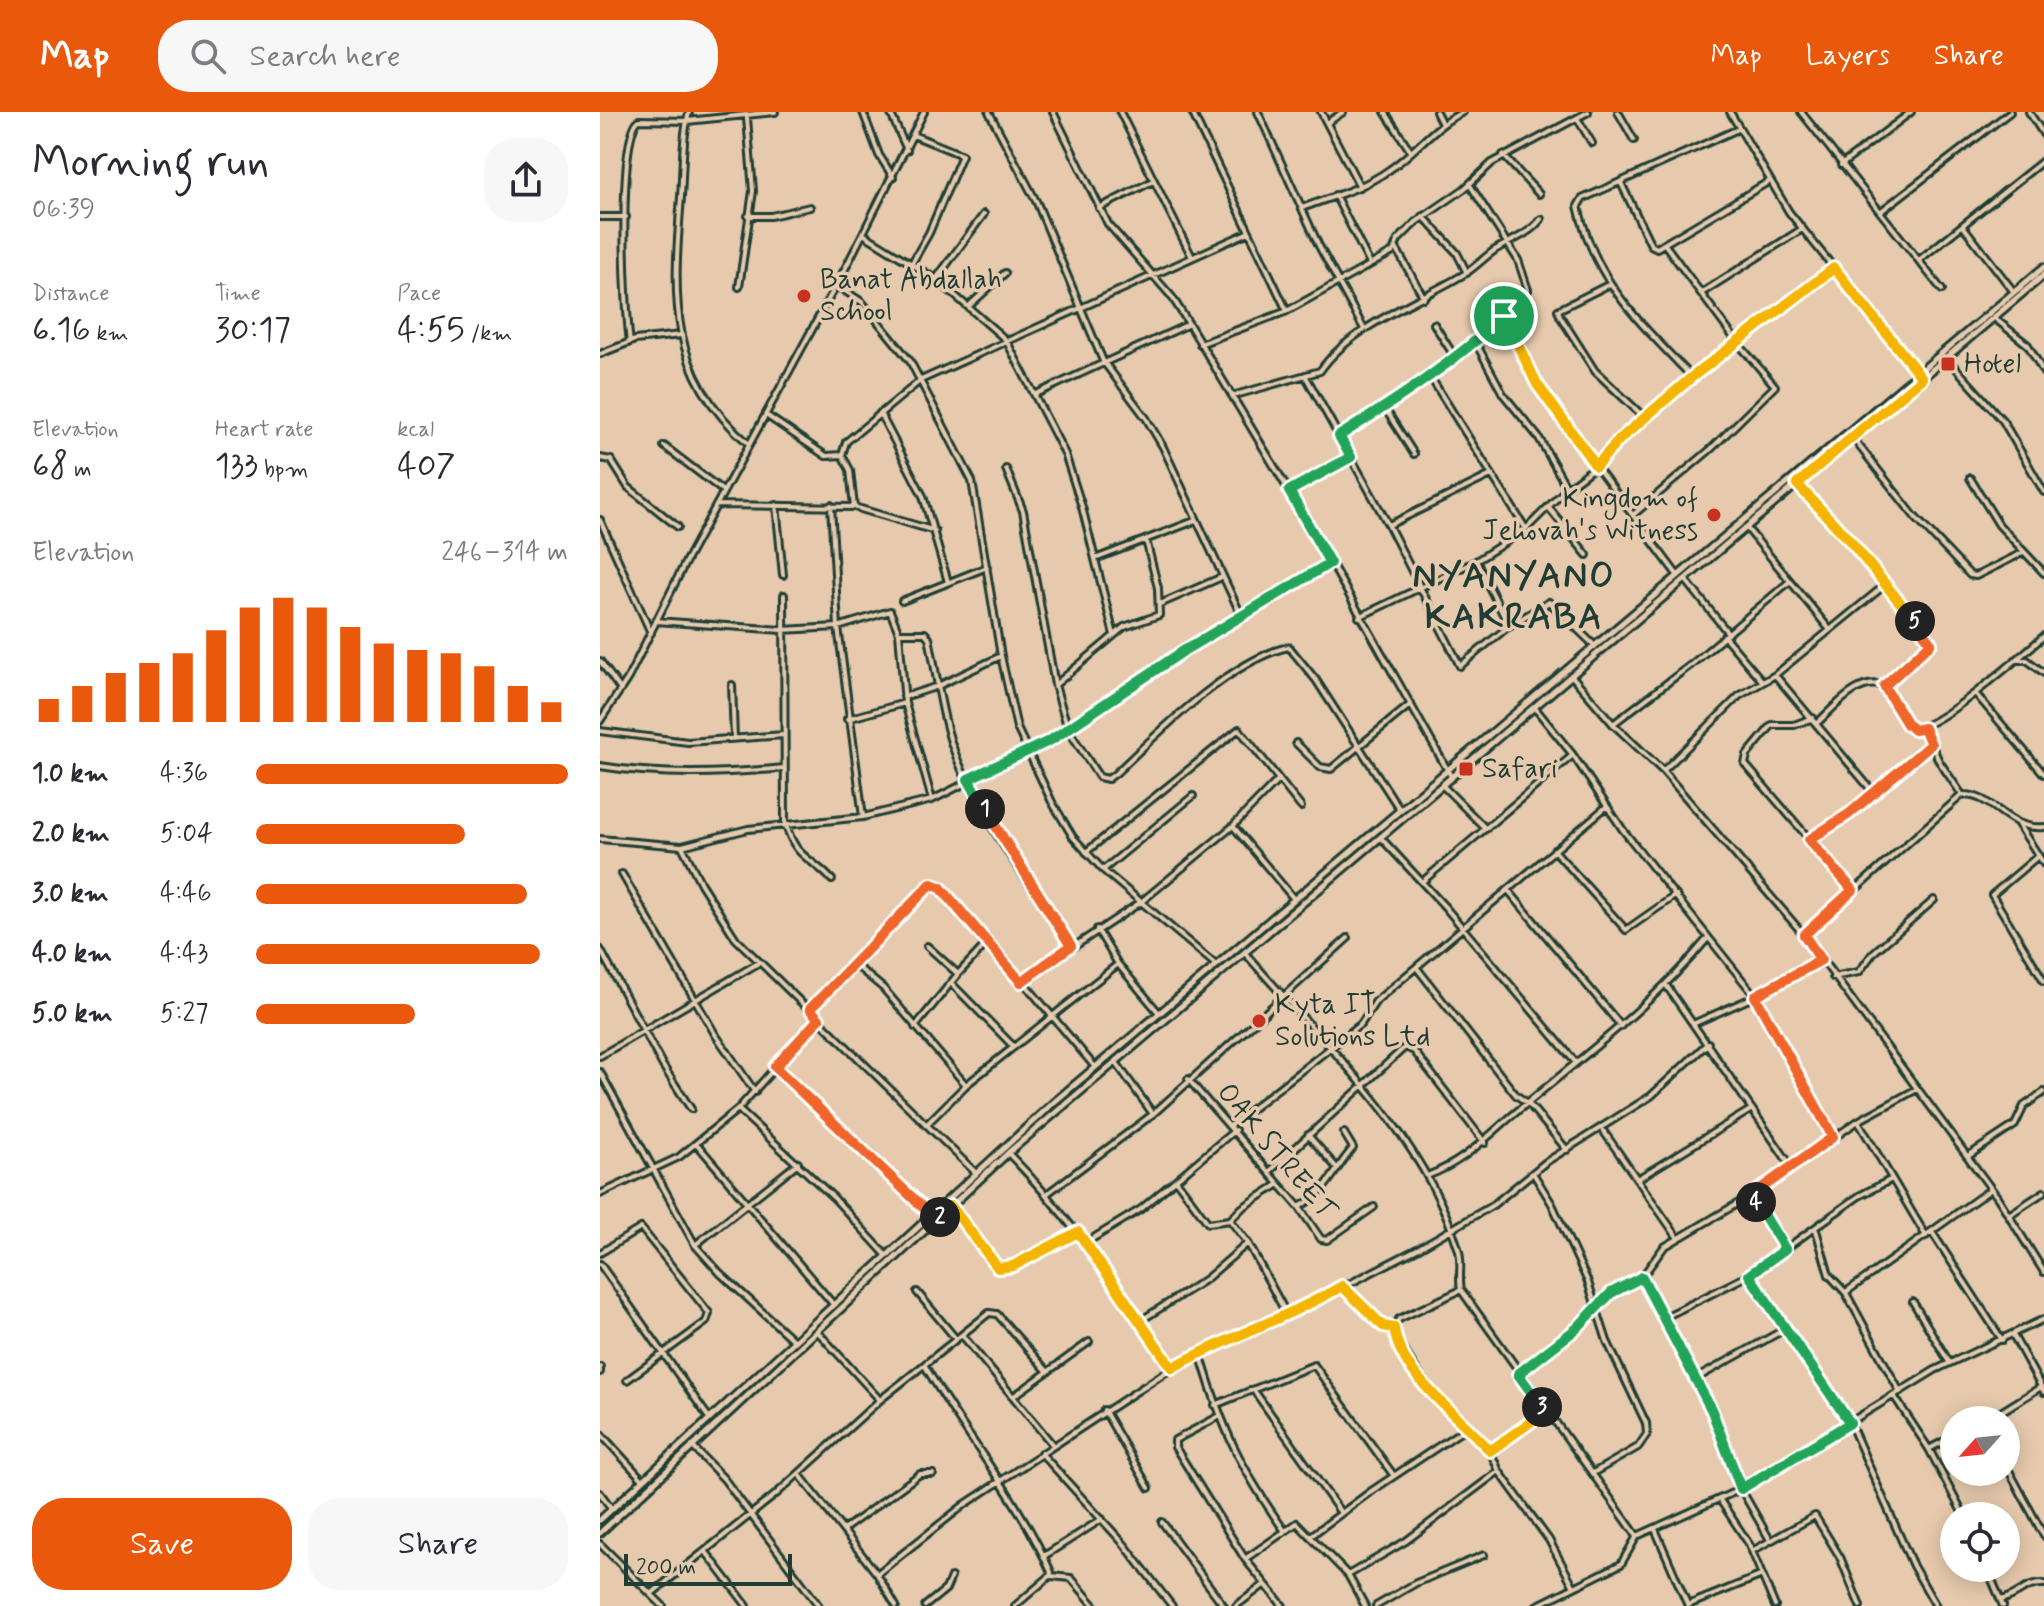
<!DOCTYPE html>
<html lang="en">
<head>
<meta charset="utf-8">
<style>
  :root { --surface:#fff; --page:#f7f7f7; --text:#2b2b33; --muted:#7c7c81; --accent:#ea580c }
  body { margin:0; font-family:Mynerve,sans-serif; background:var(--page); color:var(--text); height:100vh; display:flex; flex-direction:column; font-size:30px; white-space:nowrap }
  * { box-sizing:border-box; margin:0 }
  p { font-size:26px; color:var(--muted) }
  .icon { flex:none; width:44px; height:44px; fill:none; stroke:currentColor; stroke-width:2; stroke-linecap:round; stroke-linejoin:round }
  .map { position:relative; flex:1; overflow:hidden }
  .details { display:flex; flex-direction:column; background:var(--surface); width:600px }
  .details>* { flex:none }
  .needle { width:52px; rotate:243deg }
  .buttons { position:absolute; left:1340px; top:1294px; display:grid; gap:16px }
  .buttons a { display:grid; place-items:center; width:80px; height:80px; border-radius:50%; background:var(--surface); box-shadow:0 4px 20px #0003; font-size:40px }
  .scale { position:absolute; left:24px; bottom:20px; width:168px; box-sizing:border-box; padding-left:8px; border:4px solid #1f3d34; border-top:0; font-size:22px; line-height:28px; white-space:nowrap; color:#1f3d34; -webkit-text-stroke:6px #e7caad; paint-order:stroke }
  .pin { position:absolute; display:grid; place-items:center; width:68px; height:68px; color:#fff; margin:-34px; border:4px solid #fff; border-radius:50%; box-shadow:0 2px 8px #0007 }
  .km { position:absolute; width:40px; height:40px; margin:-20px; border-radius:50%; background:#222; color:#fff; font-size:22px; line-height:40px; text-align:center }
  .round { display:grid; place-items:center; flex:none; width:84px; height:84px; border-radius:32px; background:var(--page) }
  .summary { display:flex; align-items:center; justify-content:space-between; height:136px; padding:0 32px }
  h1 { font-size:44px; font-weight:600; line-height:60px }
  .stats { display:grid; grid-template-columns:repeat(3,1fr); gap:12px; height:136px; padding:8px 32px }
  .stats div { display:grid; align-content:center }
  .stats b { font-size:34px; font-weight:600 }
  .stats small { font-size:22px; font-weight:400 }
  .stats p { font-size:22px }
  .chart { height:224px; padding:16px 32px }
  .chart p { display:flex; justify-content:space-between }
  .chart svg { width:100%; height:144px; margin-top:8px; stroke:var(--accent); stroke-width:6 }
  .primary-button { display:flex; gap:16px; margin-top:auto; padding:16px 32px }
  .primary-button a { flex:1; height:92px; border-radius:32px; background:var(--accent); color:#fff; font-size:32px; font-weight:600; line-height:92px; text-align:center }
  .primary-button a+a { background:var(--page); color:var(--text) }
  ul { padding:0 32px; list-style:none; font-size:26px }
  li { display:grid; grid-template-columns:128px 96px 1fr; align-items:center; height:60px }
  li i { height:20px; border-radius:10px; background:var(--accent) }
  header { display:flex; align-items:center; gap:48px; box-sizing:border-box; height:112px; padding:0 40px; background:var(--accent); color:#fff }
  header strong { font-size:38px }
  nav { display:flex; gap:44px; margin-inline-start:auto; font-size:28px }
  .search { width:560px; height:72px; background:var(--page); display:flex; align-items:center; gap:20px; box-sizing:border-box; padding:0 28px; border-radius:32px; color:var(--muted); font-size:30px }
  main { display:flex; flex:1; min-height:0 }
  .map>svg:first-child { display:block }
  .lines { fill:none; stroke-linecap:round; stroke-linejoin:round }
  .minor-casing { stroke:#1f3d34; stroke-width:10 }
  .tertiary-casing { stroke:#1f3d34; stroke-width:11 }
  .minor { stroke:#e7caad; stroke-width:4 }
  .tertiary { stroke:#e7caad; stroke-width:5 }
  .split-1-casing { stroke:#fff; stroke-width:16 }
  .split-2-casing { stroke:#fff; stroke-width:16 }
  .split-3-casing { stroke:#fff; stroke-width:16 }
  .split-4-casing { stroke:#fff; stroke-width:16 }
  .split-5-casing { stroke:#fff; stroke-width:16 }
  .split-6-casing { stroke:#fff; stroke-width:16 }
  .split-1 { stroke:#22a559; stroke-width:10 }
  .split-2 { stroke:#f0652b; stroke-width:10 }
  .split-3 { stroke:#f5b400; stroke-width:10 }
  .split-4 { stroke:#22a559; stroke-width:10 }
  .split-5 { stroke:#f0652b; stroke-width:10 }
  .split-6 { stroke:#f5b400; stroke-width:10 }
  .poi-dot { fill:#c8321e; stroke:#e7caad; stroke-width:3 }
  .labels { text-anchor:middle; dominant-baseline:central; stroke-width:7; stroke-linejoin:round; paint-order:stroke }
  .poi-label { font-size:28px; fill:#1f3d34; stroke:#e7caad; text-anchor:start }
  .street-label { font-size:28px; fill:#1f3d34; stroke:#e7caad }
  .district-label { font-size:36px; font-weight:bold; letter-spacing:2px; fill:#1f3d34; stroke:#e7caad }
</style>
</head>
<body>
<header>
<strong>Map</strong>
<div class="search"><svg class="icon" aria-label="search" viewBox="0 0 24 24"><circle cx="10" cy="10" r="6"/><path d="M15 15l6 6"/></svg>Search here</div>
<nav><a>Map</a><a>Layers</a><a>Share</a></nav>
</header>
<main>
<section class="details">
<div class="summary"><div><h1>Morning run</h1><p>06:39</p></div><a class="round"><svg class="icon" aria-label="share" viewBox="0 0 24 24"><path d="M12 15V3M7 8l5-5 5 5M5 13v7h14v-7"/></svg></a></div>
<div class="stats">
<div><p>Distance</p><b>6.16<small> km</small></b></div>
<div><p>Time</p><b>30:17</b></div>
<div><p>Pace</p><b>4:55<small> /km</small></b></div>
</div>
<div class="stats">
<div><p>Elevation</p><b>68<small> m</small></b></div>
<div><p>Heart rate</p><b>133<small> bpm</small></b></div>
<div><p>kcal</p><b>407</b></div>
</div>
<div class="chart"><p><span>Elevation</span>246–314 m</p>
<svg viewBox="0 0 160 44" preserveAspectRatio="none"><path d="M5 44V37M15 44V33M25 44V29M35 44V26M45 44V23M55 44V16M65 44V9M75 44V6M85 44V9M95 44V15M105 44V20M115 44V22M125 44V23M135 44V27M145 44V33M155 44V38"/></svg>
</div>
<ul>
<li><b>1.0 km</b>4:36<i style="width:100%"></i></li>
<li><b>2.0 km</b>5:04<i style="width:67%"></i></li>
<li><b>3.0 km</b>4:46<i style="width:87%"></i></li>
<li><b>4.0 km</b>4:43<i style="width:91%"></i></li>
<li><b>5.0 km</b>5:27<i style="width:51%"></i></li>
</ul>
<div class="primary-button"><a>Save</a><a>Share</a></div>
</section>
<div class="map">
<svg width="1444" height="1494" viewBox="0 0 1444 1494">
  <rect width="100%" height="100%" fill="#e7caad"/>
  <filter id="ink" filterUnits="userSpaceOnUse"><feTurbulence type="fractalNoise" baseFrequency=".0125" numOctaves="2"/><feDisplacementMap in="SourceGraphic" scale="16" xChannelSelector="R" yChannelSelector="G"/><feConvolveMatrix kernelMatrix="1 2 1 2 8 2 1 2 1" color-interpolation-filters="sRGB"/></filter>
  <g filter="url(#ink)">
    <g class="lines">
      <g class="minor-casing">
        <path id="minor" d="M89,0C82,27 83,57 81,85C73,186 67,261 149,332
          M263,0L279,43L293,65
          M290,0L307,38
          M389,0L437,91L503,249L546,306L563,335L641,503
          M453,0L508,112L572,185L589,212L713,419L852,666
          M520,0L591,143
          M592,0L687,199
          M658,0L719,134L764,217
          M721,0L760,75
          M785,0L811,40
          M836,0L841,10
          M1018,0L1034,28
          M1130,0L1189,100L1320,263
          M1201,0L1342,178
          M1429,0L1444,23
          M977,6L992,31
          M727,11L743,0
          M903,43L939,82
          M1241,53L1311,0
          M1021,71L1051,133L1057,136L1168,70
          M735,83L770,152
          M499,96L553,69
          M702,96C731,85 762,77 789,58C816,40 833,14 863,0
          M1280,100L1410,0
          M148,104H171L210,95
          M823,104L857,141L867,161
          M0,105H26
          M1363,114L1414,180
          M263,122L336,167L406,228L465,342L482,395L514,523
          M796,136L824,186
          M1319,148L1444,48
          M312,151L329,121L362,43L313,23
          M336,167L384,102
          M236,173L262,190L310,249L372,369L401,544L417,616L452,690L473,725L503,758L616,853
          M1008,173L958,198L960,204L995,259L1046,307
          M139,175L153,79L147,6
          M1103,180L1202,117
          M370,193L405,161
          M904,204L929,260L947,288L1078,464
          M1393,205L1428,233L1444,261
          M834,212L856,247
          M30,230C25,198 17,24 39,8L87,9L175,0
          M876,231L903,282L939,326L967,376
          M600,232L687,199L793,140L798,128L816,110L864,77L892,51L988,0
          M0,242L35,228L81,223
          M1346,245L1403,309L1444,380
          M705,263L789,414L860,554L909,514L949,490L995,534
          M1092,265C1040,211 995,170 978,94L982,87L1138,17
          M831,266L926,417
          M436,282L589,212
          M632,284L720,259C750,215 815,191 861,164C874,157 883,146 895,138C911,128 929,123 941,107
          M784,295L814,342
          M280,301L323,384L348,470
          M166,303L226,344L242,343
          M739,324L868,238L928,178L918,148L870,73
          M1252,325L1315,405L1370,463L1376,464L1422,441
          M64,334L123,379
          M0,346L11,348L28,375L78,415
          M406,357L423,399L455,573L468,617L499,665L508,667L516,661C557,622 633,546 689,535L716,568L800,698
          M1370,366L1399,413L1444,461
          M1197,372L1251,430L1329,526L1328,536L1284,574L1311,617C1335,620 1423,542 1444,524
          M690,378L751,345
          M117,393L254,395L335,419
          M176,393L183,463
          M231,393L238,515L263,705
          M254,395L250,358L242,343L246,330L321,268L649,120
          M949,396L987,443
          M1033,403L1111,337L1175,274L1137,230L1066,134
          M0,408L51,521
          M789,413L891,363
          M1146,415L1230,518
          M495,447L597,408
          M876,449L909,514
          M1085,467L1128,521
          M184,483L185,710C196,748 209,743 232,768
          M302,489L387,455
          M560,492L622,465
          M759,505L876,449L926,417L967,376L996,354L1020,327L1092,265L1234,156
          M56,509L182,518L238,515L290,499L299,521L305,591L332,688
          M299,521H325L329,526C337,562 340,598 352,633C376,702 431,773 471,834
          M1124,524L1163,570
          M1415,548H1427L1444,561
          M0,549L21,578
          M971,563L1013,612L1063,659L1204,823L1398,1086L1444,1160
          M1175,563L1273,680
          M132,573L134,626
          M455,573L524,515L559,503L558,476L546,428
          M1375,581L1444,662
          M304,585L338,574L401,544
          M935,596L973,643L1023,718L1155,884L1233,1025
          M1213,606L1194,613H1172L1147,643L1145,652L1253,778
          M247,607L305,591
          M0,609L28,566L87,447L246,155L324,0
          M1217,611C1235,595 1258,565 1284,574
          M1013,612L1092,552L1190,469
          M1324,616L1339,649L1362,683
          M0,619L88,630L184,623
          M696,631L720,655L731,657L811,592
          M0,654C62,664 121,662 184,656
          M1064,658L1139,584L1175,563L1285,473
          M843,674L886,717
          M1418,712L1444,752
          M633,714L694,787
          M781,726L845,795L976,951
          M0,727L82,734L148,717L263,705L332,688L451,628L585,538L730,451
          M1209,728L1249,702L1331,632
          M82,734L101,772L136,827L375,1060
          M954,738L1026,818L1076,783
          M486,740L639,617L701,695
          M1438,744L1392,783L1444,869
          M503,758L593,684
          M22,762L115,922L155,980
          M823,769L973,643
          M908,778L1021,914
          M497,817L518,852L559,901
          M1204,823L1362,683C1393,681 1406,719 1444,715
          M327,834L358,862
          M0,837L63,954L91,997
          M645,841C723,932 822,1018 858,1136C863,1149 858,1164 861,1178L1037,1424
          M254,852L283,876L366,973
          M817,856L916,983L929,992L967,1038
          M1233,865L1259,860L1273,841L1334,788
          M421,870L541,790L633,714L679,667
          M351,871L414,935
          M1066,873L1191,1054
          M210,897L334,771L389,829L495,955
          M1095,911L1174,876L1221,848
          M315,915L358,862L389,829
          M0,944L160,850
          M515,949L553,1002
          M175,955L330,1101
          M0,960L95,1133L120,1161L193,1228
          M588,967L699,1095L721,1127L727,1128L774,1095
          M138,997L234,1086L286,1143
          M1258,1009L1326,1124
          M326,1013L366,973L518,852
          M631,1013L761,912L776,889L1006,695
          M1002,1017L1078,1126
          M708,1023L736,1055
          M96,1031L233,1192
          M408,1041C472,1106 520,1181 572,1256
          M1368,1044L1415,1013L1424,994L1444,980
          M669,1060L805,935L814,939L885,1031
          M933,1061L952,1092L988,1170L1007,1229L1046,1311L1047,1322L1038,1335L993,1361
          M827,1064C861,1051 881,1031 907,1008C976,949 1049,897 1107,827
          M1039,1066L1152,997
          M576,1068L608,1111L630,1108L648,1131L687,1203
          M448,1081L553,1002L748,826
          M0,1082L79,1045L138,997L219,907
          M1152,1083L1185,1137
          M351,1094L398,1156L413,1154L477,1120
          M699,1095C730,1078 732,1060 753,1036L744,1021
          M1409,1103L1444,1080
          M630,1108L642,1096L679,1072
          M1216,1118L1229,1163L1246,1181L1300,1280
          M1332,1120L1402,1228
          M487,1130L541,1097L635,1018
          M95,1133L198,1051
          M0,1141L41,1116L109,1201L106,1210L27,1268
          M0,1152L109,1306
          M1149,1163L1250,1311L1313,1454L1336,1494
          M1042,1165L1103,1280L1141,1377L1170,1428
          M742,1174L783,1214L794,1216
          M861,1178L799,1207L795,1214V1224L833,1284L890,1339L899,1359L949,1428L974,1475
          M317,1180L356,1227
          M1246,1180L1391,1077
          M1313,1190L1349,1250
          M1063,1206L1149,1163L1259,1084L1290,1068
          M540,1209L606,1167L648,1131
          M217,1219L280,1288
          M362,1223L452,1332
          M1413,1223L1444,1280
          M600,1241C621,1314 640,1356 684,1418
          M325,1254C365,1323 418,1386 451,1460L450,1464L415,1494
          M0,1255V1260
          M918,1262L976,1217L1011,1181L1042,1165L1064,1135L1152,1083L1258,1009L1317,977
          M1097,1266L1185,1217
          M655,1280L741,1401
          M414,1284L489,1230
          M1294,1284L1329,1337L1364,1404
          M615,1293L714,1253L794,1364
          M504,1298L549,1376
          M618,1305L575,1328V1335L645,1447L683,1494
          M1388,1308L1441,1275
          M0,1321L43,1368
          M92,1334L124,1367L219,1494
          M1329,1337L1354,1324
          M890,1339L946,1299
          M441,1341L524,1432L572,1494
          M1406,1353L1444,1424
          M199,1362L277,1462L296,1494
          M0,1381L12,1397
          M1120,1388L1149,1432L1175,1494
          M562,1410L624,1494
          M1055,1417L1088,1494
          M243,1418L320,1362H333
          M712,1423L770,1380L866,1316
          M0,1432L63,1494
          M1152,1439L1215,1404L1240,1445L1260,1494
          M106,1440L147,1494
          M444,1444L502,1407
          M645,1447L697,1411L748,1463L765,1494
          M1387,1456L1403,1494
          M277,1462L364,1393L572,1256L599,1240L673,1211L819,1136L893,1093L946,1050L1051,984L1108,931
          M748,1463L806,1429L899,1359
          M451,1464L471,1466L495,1494
          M51,1482L175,1383L280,1288L389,1201L397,1202L448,1260
          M1401,1488C1418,1484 1426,1471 1444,1472
          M1088,1493L1160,1464
          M325,1494L346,1477L351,1465
          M636,1494L665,1472
          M776,1494L816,1471L884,1443
          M936,1494L1021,1452L1037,1424L1141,1377L1335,1258L1444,1207"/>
      </g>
      <g class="tertiary-casing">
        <path id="tertiary" d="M0,1408L453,991L1444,155
          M0,1421L408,1041L1444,163"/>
      </g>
      <use href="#minor" class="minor"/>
      <use href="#tertiary" class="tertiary"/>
    </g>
  </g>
  <g class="lines" filter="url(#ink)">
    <g class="split-1-casing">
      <path id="split-1" d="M385,697L368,667L451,628L585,538L730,451L689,379L751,345L739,324C798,287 853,251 904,204"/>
    </g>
    <g class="split-2-casing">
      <path id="split-2" d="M340,1105L336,1108L175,955L219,907L210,897L331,772L341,776L421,870L471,834L385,697"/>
    </g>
    <g class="split-3-casing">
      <path id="split-3" d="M340,1105L351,1094L398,1156L413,1154L478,1120L572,1256C627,1225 688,1206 742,1174L783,1214L794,1216C800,1264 861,1305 890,1339L946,1299L942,1295"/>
    </g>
    <g class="split-4-casing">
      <path id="split-4" d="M942,1295L918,1262L976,1217L1011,1181L1042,1165L1112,1299L1141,1377L1250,1311L1149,1163L1185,1137L1156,1090"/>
    </g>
    <g class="split-5-casing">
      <path id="split-5" d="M1156,1090L1152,1083L1233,1025L1155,884L1221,848L1204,823L1253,778L1209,728L1249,702L1331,632L1324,616L1314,618L1307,612L1284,574L1331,531L1315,509"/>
    </g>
    <g class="split-6-casing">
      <path id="split-6" d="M904,204L937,272L996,354L1020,327L1092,265L1234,156L1322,266L1197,372L1251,430L1315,509"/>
    </g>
    <use href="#split-1" class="split-1"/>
    <use href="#split-2" class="split-2"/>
    <use href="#split-3" class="split-3"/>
    <use href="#split-4" class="split-4"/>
    <use href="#split-5" class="split-5"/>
    <use href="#split-6" class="split-6"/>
  </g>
  <g class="poi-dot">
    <circle cx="204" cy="184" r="8"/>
    <rect x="1340" y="244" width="16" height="16" rx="4"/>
    <circle cx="1114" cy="403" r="8"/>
    <rect x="858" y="649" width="16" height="16" rx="4"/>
    <circle cx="659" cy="909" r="8"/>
  </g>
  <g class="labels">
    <g class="poi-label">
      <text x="220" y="168">Banat Abdallah<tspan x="220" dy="32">School</tspan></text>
      <text x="1364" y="252">Hotel</text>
      <text x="1098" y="387" text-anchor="end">Kingdom of<tspan x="1098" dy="32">Jehovah's Witness</tspan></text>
      <text x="882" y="657">Safari</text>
      <text x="675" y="893">Kyta IT<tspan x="675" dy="32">Solutions Ltd</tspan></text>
    </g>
    <g class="street-label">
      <text transform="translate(676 1040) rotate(50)">OAK STREET</text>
    </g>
    <g class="district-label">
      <text x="914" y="465">NYANYANO<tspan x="914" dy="41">KAKRABA</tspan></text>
    </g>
  </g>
</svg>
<div class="buttons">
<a><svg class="needle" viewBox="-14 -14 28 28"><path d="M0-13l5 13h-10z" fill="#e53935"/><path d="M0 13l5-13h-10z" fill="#7c7c81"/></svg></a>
<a><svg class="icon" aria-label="locate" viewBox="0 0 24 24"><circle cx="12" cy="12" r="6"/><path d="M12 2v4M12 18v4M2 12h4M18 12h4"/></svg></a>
</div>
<div class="scale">200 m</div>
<div class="pin" style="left:904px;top:204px;background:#1e9e55"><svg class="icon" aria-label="arrive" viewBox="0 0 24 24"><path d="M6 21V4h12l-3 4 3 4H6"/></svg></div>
<b class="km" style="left:385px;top:697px">1</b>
<b class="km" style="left:340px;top:1105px">2</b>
<b class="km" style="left:942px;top:1295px">3</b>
<b class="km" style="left:1156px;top:1090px">4</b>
<b class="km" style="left:1315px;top:509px">5</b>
</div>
</main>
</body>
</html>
